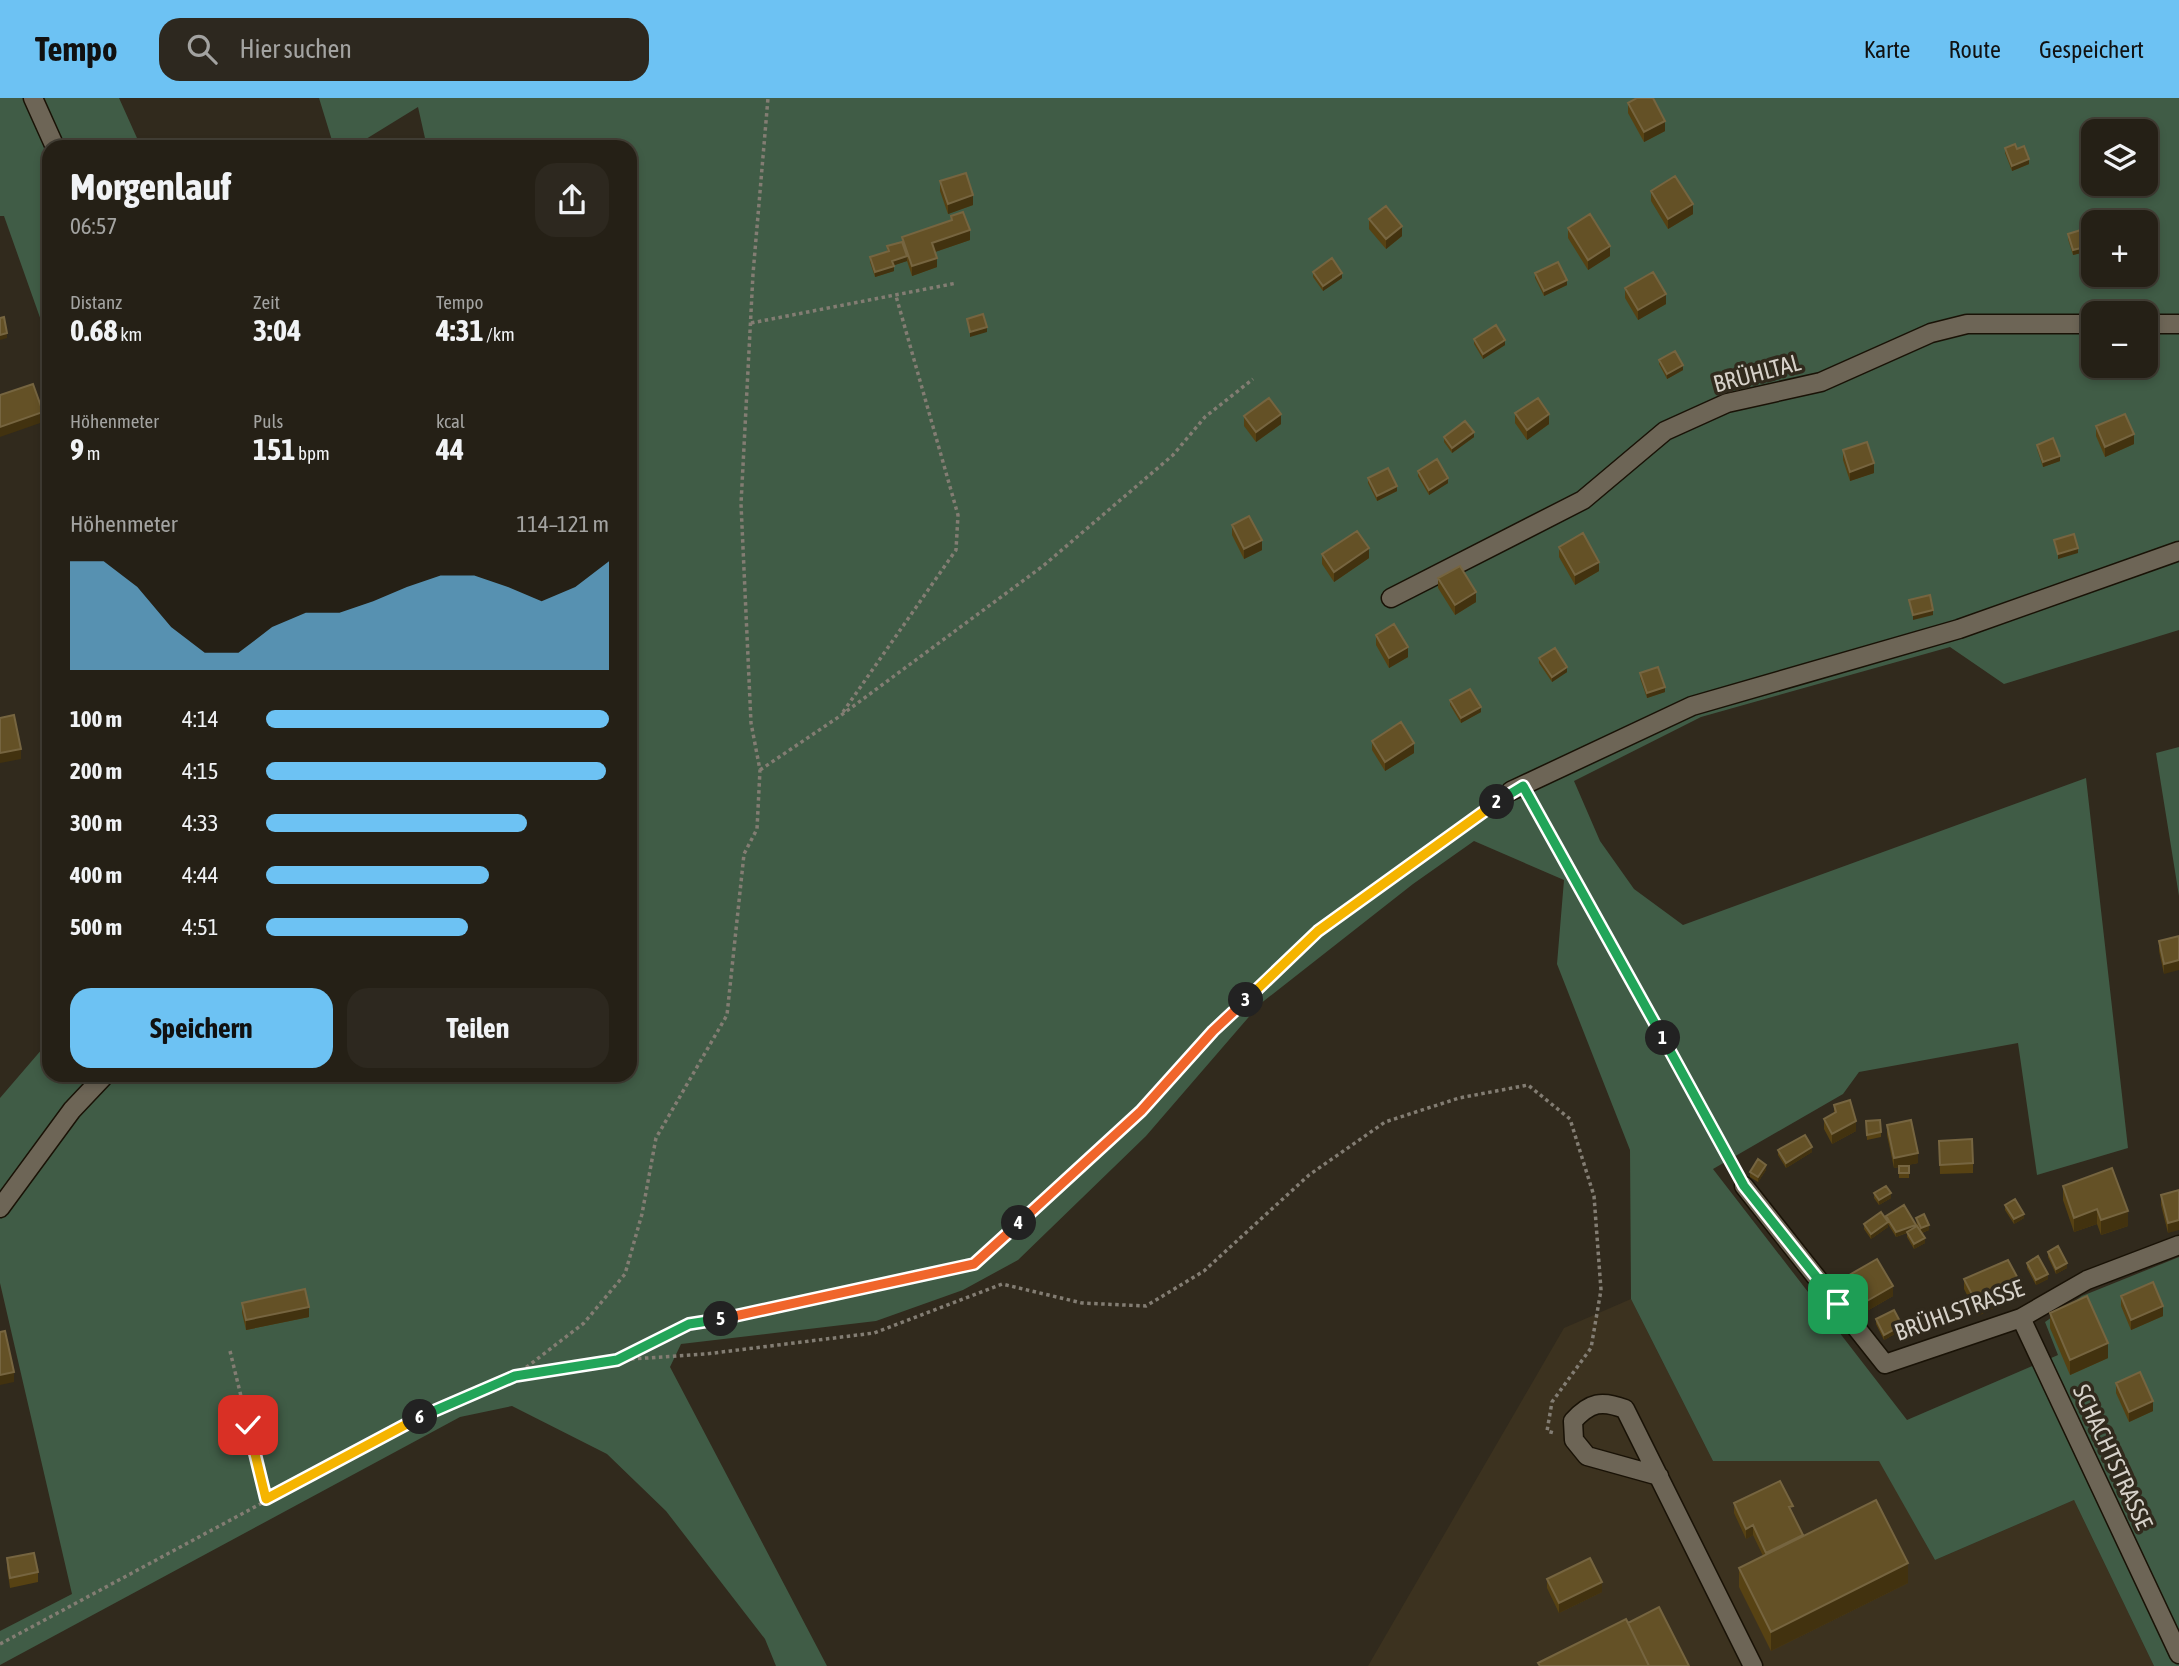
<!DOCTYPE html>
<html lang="de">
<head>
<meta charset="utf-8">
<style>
  :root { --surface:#252016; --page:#2d281f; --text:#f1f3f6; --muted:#a3a3a1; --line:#423e35; --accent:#6dc2f3 }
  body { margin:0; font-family:"Asap Condensed",sans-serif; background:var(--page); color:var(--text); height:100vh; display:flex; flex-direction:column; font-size:26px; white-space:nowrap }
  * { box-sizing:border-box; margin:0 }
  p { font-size:23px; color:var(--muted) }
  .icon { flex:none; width:38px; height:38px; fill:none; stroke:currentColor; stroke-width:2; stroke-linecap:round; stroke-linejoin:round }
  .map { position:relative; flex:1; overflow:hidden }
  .details { position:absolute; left:42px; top:42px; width:595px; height:942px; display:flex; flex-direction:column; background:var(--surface); border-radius:21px; box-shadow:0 4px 10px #0003,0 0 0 2px var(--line) }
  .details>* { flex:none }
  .tools { position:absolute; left:2081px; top:21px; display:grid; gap:14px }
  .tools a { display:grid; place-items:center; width:77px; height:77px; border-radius:14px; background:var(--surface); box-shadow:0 4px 10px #0003,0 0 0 2px var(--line); font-size:35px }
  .pin { position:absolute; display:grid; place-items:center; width:60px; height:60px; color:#fff; margin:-30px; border-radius:14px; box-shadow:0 4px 10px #0006 }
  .km { position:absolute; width:35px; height:35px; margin:-18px; border-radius:50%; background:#222; color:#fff; font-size:19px; line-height:35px; text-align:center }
  .round { display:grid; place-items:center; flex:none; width:74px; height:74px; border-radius:21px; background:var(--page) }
  .summary { display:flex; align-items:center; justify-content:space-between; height:119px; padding:0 28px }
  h1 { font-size:38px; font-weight:700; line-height:52px }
  .stats { display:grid; grid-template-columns:repeat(3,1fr); gap:10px; height:119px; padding:7px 28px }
  .stats div { display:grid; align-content:center }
  .stats b { font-size:30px; font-weight:700 }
  .stats small { font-size:19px; font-weight:400 }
  .stats p { font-size:19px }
  .chart { height:196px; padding:14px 28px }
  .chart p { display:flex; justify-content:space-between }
  .chart svg { width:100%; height:126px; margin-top:7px; fill:var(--accent); opacity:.7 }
  .primary-button { display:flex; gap:14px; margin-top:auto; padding:14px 28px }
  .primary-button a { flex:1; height:80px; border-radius:21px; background:var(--accent); color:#111; font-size:28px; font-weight:700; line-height:80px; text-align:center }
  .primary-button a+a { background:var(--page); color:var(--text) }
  ul { padding:0 28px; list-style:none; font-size:23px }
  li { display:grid; grid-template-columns:112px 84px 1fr; align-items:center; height:52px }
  li i { height:18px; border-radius:9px; background:var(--accent) }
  header { display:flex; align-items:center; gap:42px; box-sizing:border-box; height:98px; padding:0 35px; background:var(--accent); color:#111 }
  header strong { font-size:33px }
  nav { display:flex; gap:38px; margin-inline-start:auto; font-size:24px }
  .search { width:490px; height:63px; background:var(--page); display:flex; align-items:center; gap:18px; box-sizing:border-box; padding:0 24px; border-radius:21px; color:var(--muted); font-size:26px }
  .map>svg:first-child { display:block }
  .built { fill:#3c321f }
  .green { fill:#405c46; fill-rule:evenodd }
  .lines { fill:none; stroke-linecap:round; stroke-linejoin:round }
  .minor-casing { stroke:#191206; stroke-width:21 }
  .path { stroke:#837d73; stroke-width:3.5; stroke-dasharray:3.5 3.5; stroke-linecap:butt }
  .minor { stroke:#6d6556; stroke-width:18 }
  .wall { fill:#574213 }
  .shaded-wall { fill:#42320f }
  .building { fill:#645126; stroke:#766540; stroke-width:2 }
  .split-1-casing { stroke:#fff; stroke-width:14 }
  .split-2-casing { stroke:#fff; stroke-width:14 }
  .split-3-casing { stroke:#fff; stroke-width:14 }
  .split-4-casing { stroke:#fff; stroke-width:14 }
  .split-5-casing { stroke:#fff; stroke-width:14 }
  .split-6-casing { stroke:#fff; stroke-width:14 }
  .split-7-casing { stroke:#fff; stroke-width:14 }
  .split-1 { stroke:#22a559; stroke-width:9 }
  .split-2 { stroke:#22a559; stroke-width:9 }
  .split-3 { stroke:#f5b400; stroke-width:9 }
  .split-4 { stroke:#f0652b; stroke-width:9 }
  .split-5 { stroke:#f0652b; stroke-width:9 }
  .split-6 { stroke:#22a559; stroke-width:9 }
  .split-7 { stroke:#f5b400; stroke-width:9 }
  .labels { text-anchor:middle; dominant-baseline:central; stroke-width:7; stroke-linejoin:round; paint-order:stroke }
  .street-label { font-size:24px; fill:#d6d1c9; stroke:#312a1d }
</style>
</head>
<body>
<header>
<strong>Tempo</strong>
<div class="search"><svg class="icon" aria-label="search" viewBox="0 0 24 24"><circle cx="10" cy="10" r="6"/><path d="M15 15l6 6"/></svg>Hier suchen</div>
<nav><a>Karte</a><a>Route</a><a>Gespeichert</a></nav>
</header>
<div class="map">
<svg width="2179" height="1568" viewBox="0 0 2179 1568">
  <rect width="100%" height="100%" fill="#312a1d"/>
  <path class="built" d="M1631,1201L1713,1363H1880L1935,1462L2074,1402L2154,1568H1368L1564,1230Z"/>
  <path class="green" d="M0,0H119L141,49H49V245L4,118H0Z
    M319,0H2179V532L2004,586L1950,549L1701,619L1574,683L1600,743L1634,791L1683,827L2086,680L2128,1050L2037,1077L2018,945L1859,974L1843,996L1713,1071L1907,1322L2058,1257L2045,1224L2082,1198L2179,1159V1568H2154L2074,1402L1935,1462L1879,1363H1713L1631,1201L1630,1052L1557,866L1564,782L1474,743L1413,786L1260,906L1146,1038L1018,1162L963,1192L876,1223L681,1246L670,1269L827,1568H776L765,1541L666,1413L607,1356L512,1308L460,1319L0,1567V1533L72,1496L0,1185V1000L49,943V976H630V49H427L418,9L353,49H334ZM2093,33H2146V86H2093ZM2093,124H2146V177H2093ZM2093,215H2146V268H2093Z
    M2179,649V798L2156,655Z"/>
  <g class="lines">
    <g class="minor-casing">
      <path id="minor" d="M33,0L55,49
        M2146,226H2179
        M1391,500L1583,402L1665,333L1727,305L1821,284L1931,235L1967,226H2093
        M1511,693L1692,608L1959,531L2179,453
        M1744,1088L1885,1266L2021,1220L2087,1182L2179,1147
        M0,1110L72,1012L106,976
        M2021,1220L2179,1556
        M1659,1378L1587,1358L1574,1342L1573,1323C1590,1304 1602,1302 1625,1311L1753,1568"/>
    </g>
    <path class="path" d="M751,225L957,185
      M843,614L956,452L958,417L896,198
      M760,672L840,618L1043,468L1173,357L1205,319L1253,281
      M1532,704L1734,1071
      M230,1253L266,1401
      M617,1262L706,1256L874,1235L1002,1186L1082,1205L1146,1208L1204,1173L1309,1077L1385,1024L1459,1000L1528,987L1570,1021L1594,1098L1601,1192L1591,1250L1552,1304L1547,1333L1554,1335
      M516,1278L617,1262L689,1226L754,1216L974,1166L1141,1013L1213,933L1318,833L1495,705
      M0,1546L448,1305L515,1278L584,1225L625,1176L642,1116L656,1040L727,917L744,756L757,731L760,672L751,625L741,406L753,176L768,0"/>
    <use href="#minor" class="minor"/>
  </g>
  <path class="wall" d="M1628,5L1665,33L1644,44L1628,15Z
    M2005,50L2017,51L2029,66L2012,73L2005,55Z
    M940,83L973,107L948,116L940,93Z
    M1651,93L1693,116L1668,131L1651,103Z
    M951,118L970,142L935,154L937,169L912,178L907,163L894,167V173L875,179L870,164V159L887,154V148L902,144V139L951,123Z
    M1369,121L1402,138L1386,151L1369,131Z
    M1568,130L1610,158L1588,172L1568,140Z
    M2068,136L2089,153L2073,157L2068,141Z
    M1313,174L1342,180L1323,193L1313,179Z
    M1535,175L1567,187L1544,198L1535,180Z
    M1625,190L1666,206L1638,222L1625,200Z
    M1474,241L1505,247L1483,261L1474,246Z
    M1659,262L1683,272L1667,281L1659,266Z
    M1515,315L1549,326L1527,342L1515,325Z
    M1244,318L1281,326L1256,344L1244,328Z
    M2096,328L2134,346L2105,359L2096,338Z
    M1444,339H1474L1452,355L1444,344Z
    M2037,347L2060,363L2043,369L2037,351Z
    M1843,352L1874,375L1850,383L1843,362Z
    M1418,373L1448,385L1429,397L1418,378Z
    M1368,380L1397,393L1377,403L1368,385Z
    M1232,427L1262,452L1244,461L1232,437Z
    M1559,449L1599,473L1575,487L1559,459Z
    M1322,456L1369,460L1334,484L1322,466Z
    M1438,480L1476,504L1455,517L1438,490Z
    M1376,537L1408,559L1389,570L1376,547Z
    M1539,560L1567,574L1552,584L1539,565Z
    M1640,575L1665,594L1647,600L1640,580Z
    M1450,602L1481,614L1461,625L1450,607Z
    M1372,643L1414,655L1385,673L1372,652Z
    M2179,838L2164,876L2159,853V843Z
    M1834,1007L1856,1033L1832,1046L1824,1031V1021L1834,1015Z
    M1866,1023L1881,1034V1039L1867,1042Z
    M1887,1027L1918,1065L1901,1068H1909V1080H1899V1069L1894,1070L1887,1037Z
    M1939,1043L1973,1065V1075L1940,1076Z
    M1778,1052L1812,1054L1786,1070L1778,1057Z
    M1766,1072L1758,1084L1750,1079V1074Z
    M2063,1088L2128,1128L2101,1137L2097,1126L2074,1134L2063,1102Z
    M2179,1092L2168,1135L2161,1107V1097Z
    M1874,1095L1891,1100L1879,1107L1874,1100Z
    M2005,1107L2024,1120L2014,1126L2005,1112Z
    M1886,1118L1916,1128H1917L1916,1120L1929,1132L1922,1135L1925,1145L1914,1151L1907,1139V1135L1896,1139L1888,1126V1129L1871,1141L1864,1131V1126L1886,1121Z
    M2048,1154L2067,1170L2056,1176L2048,1159Z
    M2027,1165L2048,1181L2036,1187L2027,1170Z
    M1844,1180L1893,1198L1860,1217L1844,1190Z
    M1964,1181L2021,1196L1978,1218L1964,1191Z
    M2121,1198L2163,1218L2131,1232L2121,1208Z
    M242,1205L309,1219L246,1232L242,1215Z
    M2050,1215L2108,1260L2070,1277L2050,1230Z
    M1876,1221L1902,1232L1884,1242L1876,1226Z
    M2116,1285L2153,1313L2129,1324L2116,1295Z
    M1734,1405L1793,1417L1803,1438L1908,1485L1771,1553L1739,1489V1470L1763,1458L1753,1437L1746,1441L1734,1415Z
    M7,1460L38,1474V1484L10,1490L7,1470Z
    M1547,1481L1602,1494L1559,1515L1547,1490Z"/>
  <path class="shaded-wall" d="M1665,23V33L1644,44V34Z
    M2029,61V66L2012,73V68Z
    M973,97V107L948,116V106Z
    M1693,106V116L1668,131V121Z
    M1402,128V138L1386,151V141Z
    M970,132V142L932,155V145Z
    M1610,148V158L1588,172V162Z
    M2089,148V153L2073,157V152Z
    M907,158V163L892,168V163Z
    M937,160V169L912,178V168Z
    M894,168V173L875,179V174Z
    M1342,175V180L1323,193V188Z
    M1567,182V187L1544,198V193Z
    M1666,196V206L1638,222V212Z
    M987,229V234L970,239V234Z
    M7,235V240L0,242V237Z
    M1505,242V247L1483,261V256Z
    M1683,267V272L1667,281V276Z
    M43,314V324L0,339V329Z
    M1281,316V326L1256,344V334Z
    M1549,316V326L1527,342V332Z
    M1474,334V339L1452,355V350Z
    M2134,336V346L2105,359V349Z
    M2060,358V363L2043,369V364Z
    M1874,365V375L1850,383V374Z
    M1448,380V385L1429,397V392Z
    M1397,388V393L1377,403V398Z
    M1262,442V452L1244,461V451Z
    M1369,450V460L1334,484V474Z
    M2078,450V455L2058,461V456Z
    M1599,464V473L1575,487V477Z
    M1476,494V504L1455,517V507Z
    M1933,512V517L1913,522V517Z
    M1408,549V559L1389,570V560Z
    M1567,569V574L1552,584V579Z
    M1665,589V594L1647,600V595Z
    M1481,609V614L1461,625V620Z
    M1414,645V655L1385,673V664Z
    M21,651V661L0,665V655Z
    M2179,862V872L2164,876V866Z
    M1856,1023V1033L1832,1046V1036Z
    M1812,1049V1054L1786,1070V1065Z
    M1918,1055V1065L1894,1070V1060Z
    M1766,1067V1072L1758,1084V1079Z
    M1891,1095V1100L1879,1107V1102Z
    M2097,1111V1126L2074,1134V1120Z
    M2128,1113V1128L2101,1137V1122Z
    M2024,1116V1120L2014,1126V1121Z
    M2179,1122V1132L2168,1135V1125Z
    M1888,1124V1129L1871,1141V1136Z
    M1916,1127V1131L1896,1139V1134Z
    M1929,1127V1132L1921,1135V1130Z
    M1925,1140V1145L1914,1151V1146Z
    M2067,1165V1170L2056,1176V1171Z
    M2048,1176V1181L2036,1187V1182Z
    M2021,1186V1196L1978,1218V1208Z
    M1893,1188V1198L1860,1217V1207Z
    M2163,1208V1218L2131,1232V1222Z
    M309,1209V1219L246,1232V1222Z
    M1902,1227V1232L1884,1242V1237Z
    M2108,1245V1260L2070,1277V1262Z
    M14,1274V1284L0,1287V1277Z
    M2153,1303V1313L2129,1324V1314Z
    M1753,1427V1437L1746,1441V1431Z
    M1908,1465V1485L1771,1553V1534Z
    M1602,1484V1494L1559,1515V1505Z"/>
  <path class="building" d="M1637,0H1653L1665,23L1644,34L1628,5Z
    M2015,46L2017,51L2024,48L2029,61L2012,68L2005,50Z
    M966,75L973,97L948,106L940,83Z
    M1675,78L1693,106L1668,121L1651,93Z
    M1386,108L1402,128L1386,141L1369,121Z
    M963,114L970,132L932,145L937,160L912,168L902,139L952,122L951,118Z
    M1590,116L1610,148L1588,162L1568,130Z
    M2084,131L2089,148L2073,152L2068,136Z
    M902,144L907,158L892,163L894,168L875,174L870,159L889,153L887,148Z
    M1332,160L1342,175L1323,188L1313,174Z
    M1558,164L1567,182L1544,193L1535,175Z
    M1653,174L1666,196L1638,212L1625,190Z
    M983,216L987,229L970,234L967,221Z
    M4,219L7,235L0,237V220Z
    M1496,227L1505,242L1483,256L1474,241Z
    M1675,253L1683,267L1667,276L1659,262Z
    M33,286L43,314L0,329V297Z
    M1269,300L1281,316L1256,334L1244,318Z
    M1538,300L1549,316L1527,332L1515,315Z
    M2125,316L2134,336L2105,349L2096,328Z
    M1465,323L1474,334L1452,350L1444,339Z
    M2053,340L2060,358L2043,364L2037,347Z
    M1867,344L1874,365L1850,374L1843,352Z
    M1437,361L1448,380L1429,392L1418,373Z
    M1388,370L1397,388L1377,398L1368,380Z
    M1249,418L1262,442L1244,451L1232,427Z
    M1357,433L1369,450L1334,474L1322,456Z
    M1583,435L1599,464L1575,477L1559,449Z
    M2074,436L2078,450L2058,456L2054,442Z
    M1460,468L1476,494L1455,507L1438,480Z
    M1930,497L1933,512L1913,517L1909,502Z
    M1394,526L1408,549L1389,560L1376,537Z
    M1555,550L1567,569L1552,579L1539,560Z
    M1658,569L1665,589L1647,595L1640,575Z
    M1470,591L1481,609L1461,620L1450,602Z
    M14,617L21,651L0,655V620Z
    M1401,624L1414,645L1385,664L1372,643Z
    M2179,838V862L2164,866L2159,843Z
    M1850,1002L1856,1023L1832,1036L1824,1021L1836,1014L1834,1007Z
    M1880,1022L1881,1034L1867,1037L1866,1023Z
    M1911,1022L1918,1055L1894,1060L1887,1027Z
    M1805,1037L1812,1049L1786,1065L1778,1052Z
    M1972,1041L1973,1065L1940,1067L1939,1043Z
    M1758,1061L1766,1067L1758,1079L1750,1074Z
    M1899,1068H1909V1075H1899Z
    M2112,1070L2128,1113L2101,1122L2097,1111L2074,1120L2063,1088Z
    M1886,1088L1891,1095L1879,1102L1874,1095Z
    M2179,1092V1122L2168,1125L2161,1097Z
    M2015,1101L2024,1116L2014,1121L2005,1107Z
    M1904,1107L1916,1127L1896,1134L1886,1118Z
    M1881,1114L1888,1124L1871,1136L1864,1126Z
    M1924,1116L1929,1127L1921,1130L1916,1120Z
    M1917,1128L1925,1140L1914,1146L1907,1134Z
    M2058,1148L2067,1165L2056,1171L2048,1154Z
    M2038,1158L2048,1176L2036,1182L2027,1165Z
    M1877,1161L1893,1188L1860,1207L1844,1180Z
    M2008,1162L2021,1186L1978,1208L1964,1181Z
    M2153,1184L2163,1208L2131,1222L2121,1198Z
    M305,1191L309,1209L246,1222L242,1205Z
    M2087,1198L2108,1245L2070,1262L2050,1215Z
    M1894,1212L1902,1227L1884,1237L1876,1221Z
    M5,1233L14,1274L0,1277V1234Z
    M2140,1274L2153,1303L2129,1314L2116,1285Z
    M1780,1383L1793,1408L1789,1409L1803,1437L1766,1455L1753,1427L1746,1431L1734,1405Z
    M1876,1402L1908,1465L1771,1534L1739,1470Z
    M34,1455L38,1474L10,1480L7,1460Z
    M1590,1460L1602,1484L1559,1505L1547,1481Z
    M1659,1509L1689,1568H1649L1628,1525Z
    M1626,1521L1649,1568H1540L1538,1565Z"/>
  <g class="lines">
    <g class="split-1-casing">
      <path id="split-1" d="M1663,940L1744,1088L1838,1206"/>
    </g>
    <g class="split-2-casing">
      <path id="split-2" d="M1497,704L1523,688L1663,940"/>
    </g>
    <g class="split-3-casing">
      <path id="split-3" d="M1246,902L1318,833L1497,704"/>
    </g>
    <g class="split-4-casing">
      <path id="split-4" d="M1019,1125L1141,1013L1213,933L1246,902"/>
    </g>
    <g class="split-5-casing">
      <path id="split-5" d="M721,1221L974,1166L1019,1125"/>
    </g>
    <g class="split-6-casing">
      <path id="split-6" d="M420,1319L515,1278L617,1262L689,1226L721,1221"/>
    </g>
    <g class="split-7-casing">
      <path id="split-7" d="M248,1327L266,1401L420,1319"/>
    </g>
    <use href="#split-1" class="split-1"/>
    <use href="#split-2" class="split-2"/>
    <use href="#split-3" class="split-3"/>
    <use href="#split-4" class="split-4"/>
    <use href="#split-5" class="split-5"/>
    <use href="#split-6" class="split-6"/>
    <use href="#split-7" class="split-7"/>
  </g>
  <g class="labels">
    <g class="street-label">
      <text transform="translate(1757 275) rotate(-15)">BRÜHLTAL</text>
      <text transform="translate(1959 1212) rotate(-20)">BRÜHLSTRASSE</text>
      <text transform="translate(2113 1359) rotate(65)">SCHACHTSTRASSE</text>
    </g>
  </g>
</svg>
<div class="tools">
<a><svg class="icon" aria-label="layers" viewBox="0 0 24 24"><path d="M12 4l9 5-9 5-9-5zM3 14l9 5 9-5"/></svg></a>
<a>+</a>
<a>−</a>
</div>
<div class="pin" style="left:1838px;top:1206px;background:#1e9e55"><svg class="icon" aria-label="arrive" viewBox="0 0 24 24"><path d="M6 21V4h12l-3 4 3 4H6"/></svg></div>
<div class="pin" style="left:248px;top:1327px;background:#d93025"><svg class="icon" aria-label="check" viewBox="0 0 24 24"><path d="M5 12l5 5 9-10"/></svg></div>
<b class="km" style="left:1663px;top:940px">1</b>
<b class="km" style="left:1497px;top:704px">2</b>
<b class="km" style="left:1246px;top:902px">3</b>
<b class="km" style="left:1019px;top:1125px">4</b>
<b class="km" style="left:721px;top:1221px">5</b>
<b class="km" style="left:420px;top:1319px">6</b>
<section class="details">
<div class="summary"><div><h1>Morgenlauf</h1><p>06:57</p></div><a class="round"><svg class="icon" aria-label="share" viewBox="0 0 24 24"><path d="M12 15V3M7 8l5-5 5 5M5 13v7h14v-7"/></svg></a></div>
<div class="stats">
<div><p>Distanz</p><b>0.68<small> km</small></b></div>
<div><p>Zeit</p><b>3:04</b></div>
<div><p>Tempo</p><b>4:31<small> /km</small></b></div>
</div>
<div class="stats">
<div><p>Höhenmeter</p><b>9<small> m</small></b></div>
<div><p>Puls</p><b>151<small> bpm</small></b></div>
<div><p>kcal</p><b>44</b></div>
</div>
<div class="chart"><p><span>Höhenmeter</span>114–121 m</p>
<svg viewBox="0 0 160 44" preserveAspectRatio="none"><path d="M0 44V6L10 6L20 15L30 29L40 38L50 38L60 29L70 24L80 24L90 20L100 15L110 11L120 11L130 15L140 20L150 15L160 6V44z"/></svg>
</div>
<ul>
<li><b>100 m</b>4:14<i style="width:100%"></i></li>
<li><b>200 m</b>4:15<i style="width:99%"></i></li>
<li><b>300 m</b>4:33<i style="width:76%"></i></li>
<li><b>400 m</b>4:44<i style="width:65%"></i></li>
<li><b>500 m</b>4:51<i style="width:59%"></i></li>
</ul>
<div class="primary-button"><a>Speichern</a><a>Teilen</a></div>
</section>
</div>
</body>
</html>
